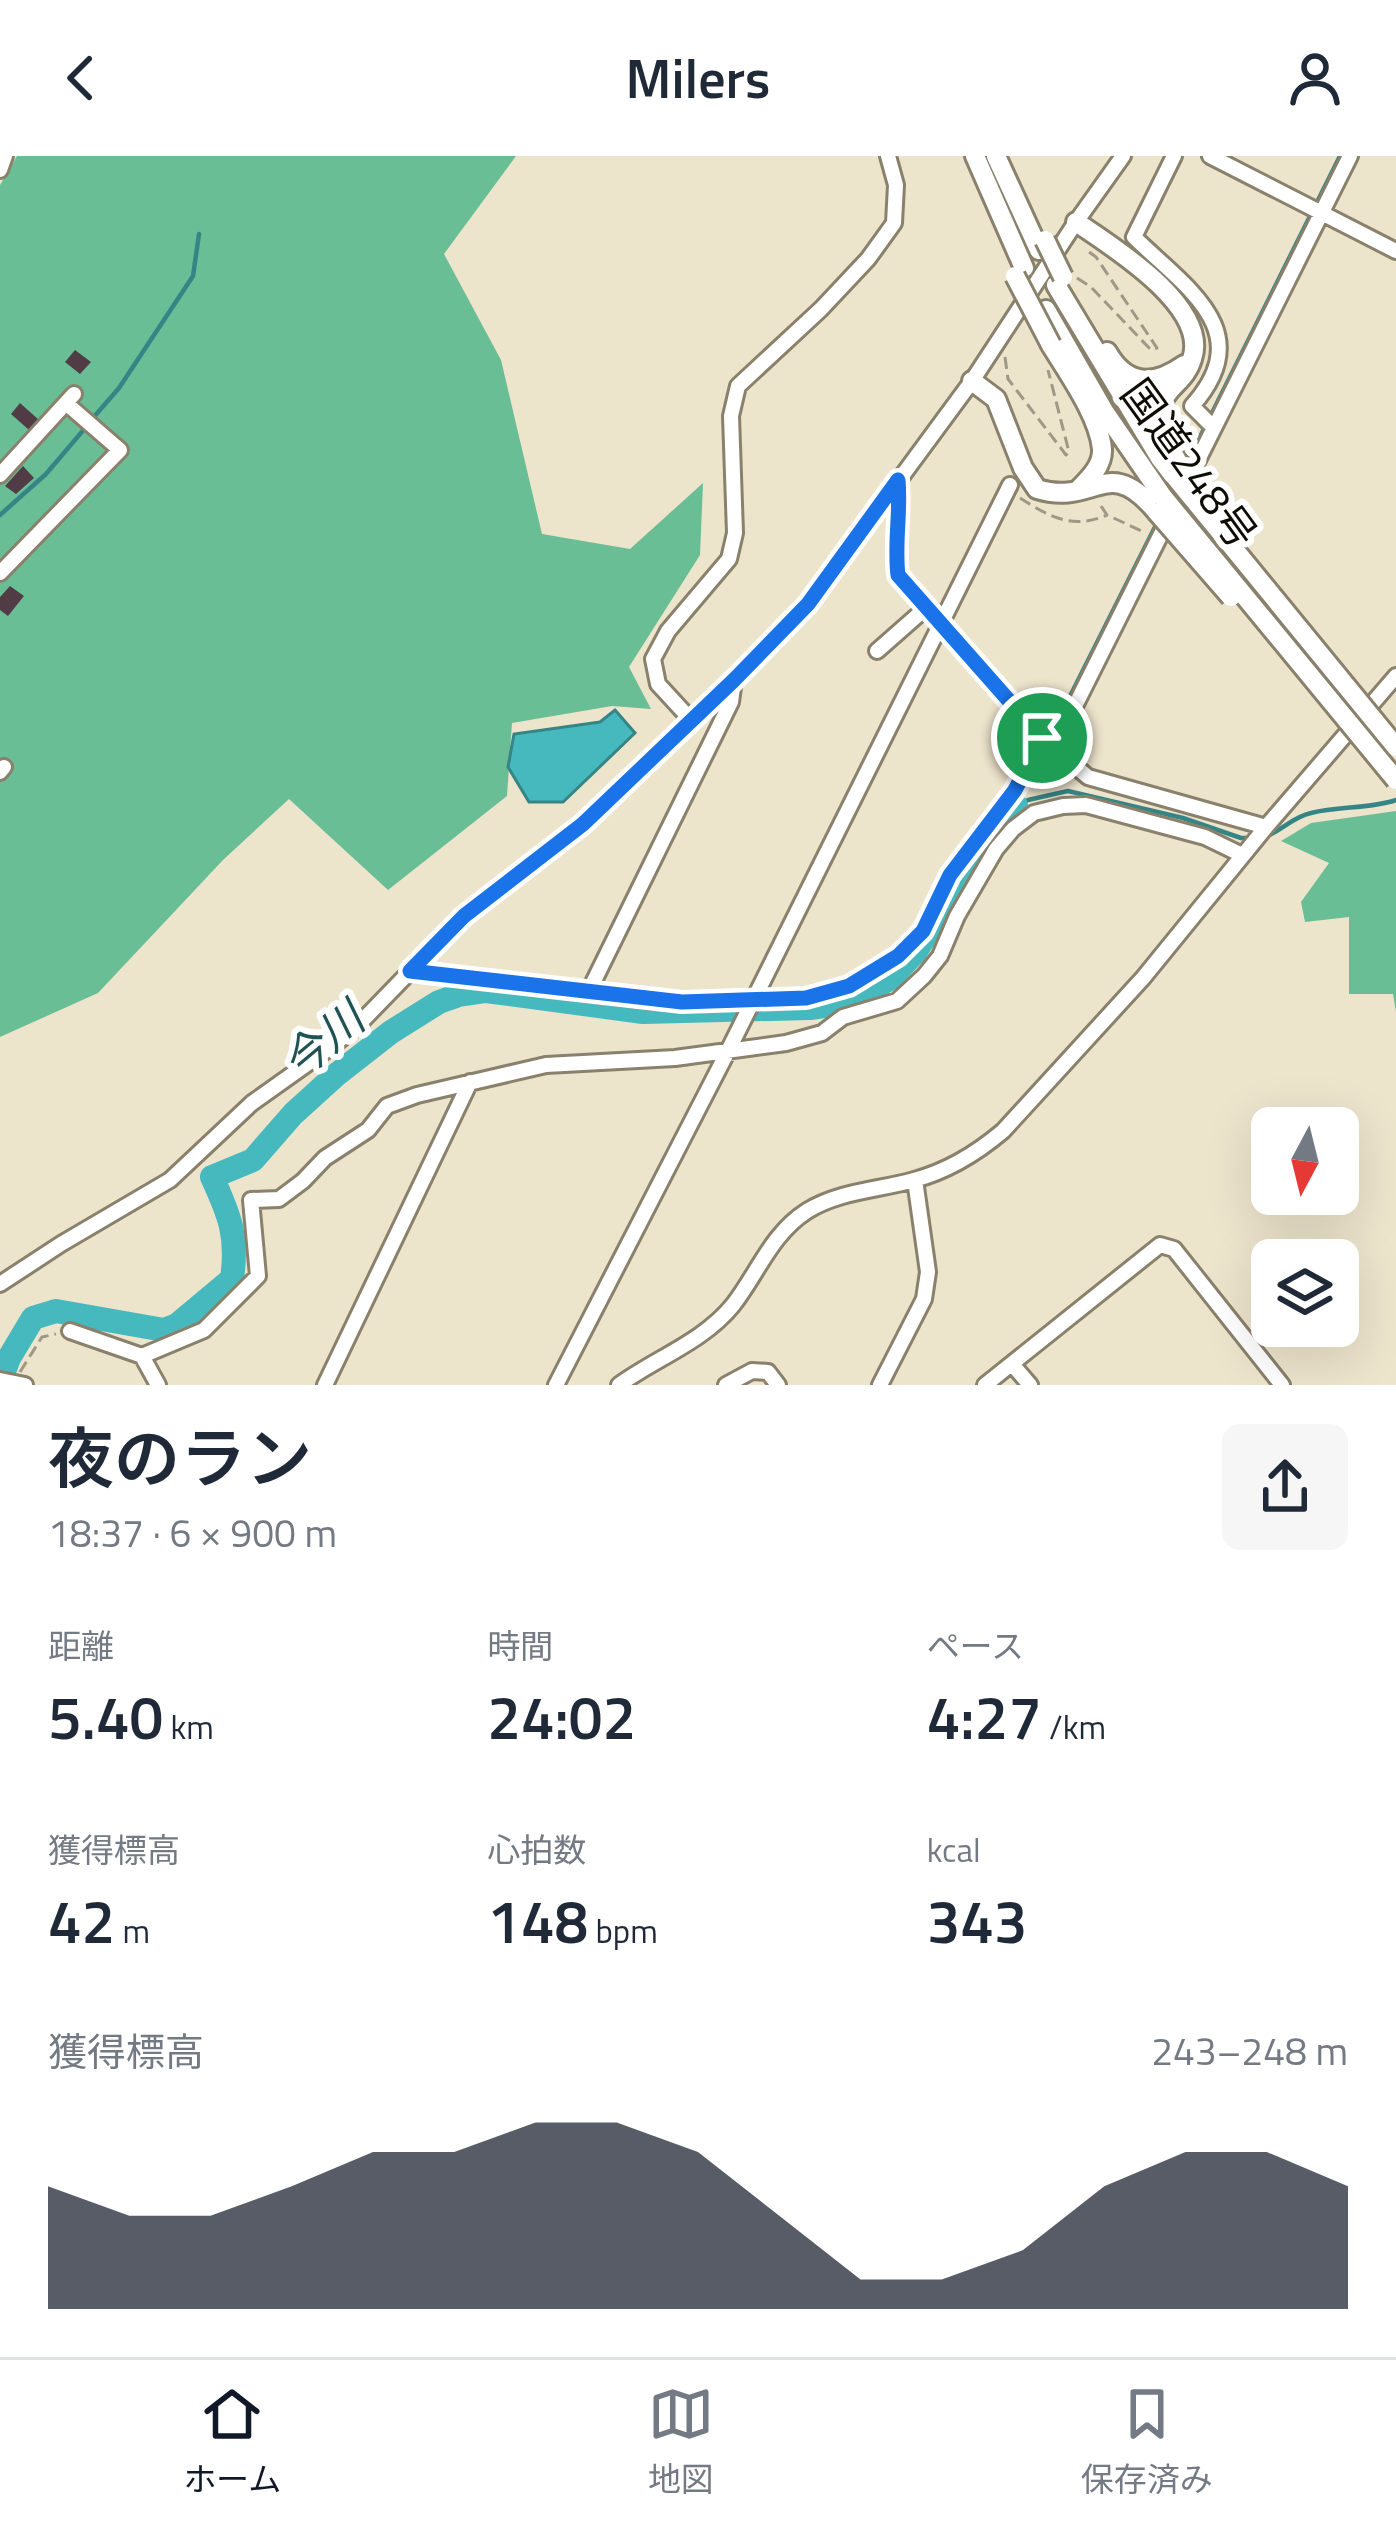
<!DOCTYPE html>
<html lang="ja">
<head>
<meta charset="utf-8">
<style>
  :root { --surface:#fff; --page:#f6f6f7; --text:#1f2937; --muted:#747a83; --line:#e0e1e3; --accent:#111827 }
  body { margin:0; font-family:"Titillium Web","Noto Sans JP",sans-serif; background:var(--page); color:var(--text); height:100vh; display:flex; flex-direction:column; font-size:45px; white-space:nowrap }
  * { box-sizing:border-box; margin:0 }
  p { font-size:39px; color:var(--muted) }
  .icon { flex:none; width:66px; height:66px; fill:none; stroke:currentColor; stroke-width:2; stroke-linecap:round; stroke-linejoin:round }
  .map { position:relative; height:1229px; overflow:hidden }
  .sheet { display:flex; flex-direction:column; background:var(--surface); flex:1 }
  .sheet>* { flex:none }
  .needle { width:78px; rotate:187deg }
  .tools { position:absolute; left:1251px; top:951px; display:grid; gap:24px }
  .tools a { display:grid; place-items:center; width:108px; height:108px; border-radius:18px; background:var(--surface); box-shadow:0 12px 48px #0002; font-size:60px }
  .pin { position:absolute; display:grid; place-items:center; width:102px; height:102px; color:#fff; margin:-51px; border:6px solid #fff; border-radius:50%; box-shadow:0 3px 12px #0007 }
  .round { display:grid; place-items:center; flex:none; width:126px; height:126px; border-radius:18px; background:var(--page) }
  .headline { display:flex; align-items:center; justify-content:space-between; height:204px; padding:0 48px }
  h1 { font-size:66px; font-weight:600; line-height:90px }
  .metrics { display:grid; grid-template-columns:repeat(3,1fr); gap:18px; height:204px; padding:12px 48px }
  .metrics div { display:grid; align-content:center }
  .metrics b { font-size:60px; font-weight:600 }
  .metrics small { font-size:33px; font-weight:400 }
  .metrics p { font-size:33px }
  .chart { height:336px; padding:24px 48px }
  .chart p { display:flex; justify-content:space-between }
  .chart svg { width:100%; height:216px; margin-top:12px; fill:var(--accent); opacity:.7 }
  header { display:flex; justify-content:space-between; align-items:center; height:156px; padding:0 48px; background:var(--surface); font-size:54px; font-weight:600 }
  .menu { display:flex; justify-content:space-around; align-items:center; height:168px; border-top:3px solid var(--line); background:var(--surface); font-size:33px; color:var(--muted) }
  .menu a { display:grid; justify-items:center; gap:6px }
  .menu .on { color:var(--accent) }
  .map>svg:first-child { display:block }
  .forest { fill:#6abe95 }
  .water { fill:#46b9be; stroke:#368586; stroke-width:3 }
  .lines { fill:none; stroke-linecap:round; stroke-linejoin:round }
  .stream { stroke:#368586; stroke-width:4.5 }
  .river { stroke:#46b9be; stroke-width:24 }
  .building { fill:#513c46 }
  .minor-casing { stroke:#8a816c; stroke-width:20 }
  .highway-casing { stroke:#8a816c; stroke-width:24 }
  .path { stroke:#9f9886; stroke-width:3; stroke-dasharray:12 6; stroke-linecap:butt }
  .minor { stroke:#fff; stroke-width:14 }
  .highway { stroke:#fff; stroke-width:18 }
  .highway-bridge-casing { stroke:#8a816c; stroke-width:24; stroke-linecap:butt }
  .highway-bridge { stroke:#fff; stroke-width:18 }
  .route-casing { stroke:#fff; stroke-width:24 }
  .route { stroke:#1a73e8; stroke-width:15 }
  .labels { text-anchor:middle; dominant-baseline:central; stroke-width:12; stroke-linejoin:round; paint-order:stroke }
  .street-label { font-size:42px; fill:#0f0c05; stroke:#fff }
  .water-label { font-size:45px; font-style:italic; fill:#215355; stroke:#fff }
</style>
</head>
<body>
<header><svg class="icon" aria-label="back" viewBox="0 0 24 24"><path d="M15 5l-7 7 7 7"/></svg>Milers<svg class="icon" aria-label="person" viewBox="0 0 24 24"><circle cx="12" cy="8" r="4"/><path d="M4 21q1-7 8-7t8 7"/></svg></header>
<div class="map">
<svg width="1396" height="1229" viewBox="0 0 1396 1229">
  <rect width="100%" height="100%" fill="#ede4cc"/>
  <path class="forest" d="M17,0H516L444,98L501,204L542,378L630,393L703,327L700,399L629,511L651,553L612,550L512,567L507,640L388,734L289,643L223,704L98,837L0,881V29Z
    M1396,655V856L1393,838H1349V761L1305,766L1301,746L1329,707L1281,685L1311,667Z"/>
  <path class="water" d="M615,554L635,577L563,646H529L508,611L514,578L600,566Z"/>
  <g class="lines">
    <path class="stream" d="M93,262L119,232L193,120L199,78
      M1187,307L1340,0
      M0,359L46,318L86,271
      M1050,580L1158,365
      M1017,649L1028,644L1068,635L1183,662L1241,682H1249
      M1016,650L1028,623
      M1261,682C1279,678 1291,661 1311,657C1339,650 1370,653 1396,644"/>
    <path class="river" d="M0,1226L9,1202L33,1162L56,1155L164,1174L177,1169L232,1123C238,1080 230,1060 212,1021L253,1004L293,958L336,919L391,876L439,846L459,839L486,835L643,856L810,852L847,847L891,822L916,795L990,677L1016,650"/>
  </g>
  <path class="building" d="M75,194L91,206L80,218L65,206Z
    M20,247L39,264L29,274L11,258Z
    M23,310L34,322L16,338L5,330Z
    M10,430L24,440L8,460L0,454V441Z"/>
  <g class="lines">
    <g class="minor-casing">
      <path id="minor" d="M1174,0L1134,81C1186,132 1259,175 1192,250L1214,272
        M1210,0L1396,95
        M0,14L5,0
        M0,319L74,238
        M899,324C901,356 894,388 898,419L1042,582L1088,621L1266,671
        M0,417L120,294L67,248
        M877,495L927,451
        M692,565L658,528L653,503L668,475L729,403L735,377L731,260L738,230L821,153L868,103L894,67L896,29L888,0
        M1054,592L1350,0
        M0,616L4,611
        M410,815L652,845L806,842L849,830L898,800L923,775L950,719L1015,634L1042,582
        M588,837L731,546L734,524
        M0,1128L61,1088L170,1024L252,947L335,888L360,867L464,760L583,668L734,524L807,449L972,225L1076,66L1123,0
        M70,1175L142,1200L204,1174L258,1120L251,1044L279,1043L303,1025L325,1002L368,974L387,950L417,939L546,909L675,902L786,887L822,877L843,861L897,845L924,820L940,800L957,760L996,693L1013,673L1034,657L1063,650L1086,649L1205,681L1242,699
        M142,1200L158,1229
        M1012,1208L1030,1229
        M0,1224L25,1229
        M325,1229L470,926
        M556,1229L729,893L1010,329
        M619,1229C656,1202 703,1186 733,1149C758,1117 771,1078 807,1055C839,1035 879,1034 914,1024C948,1015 977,997 1003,975L1143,822L1266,671L1396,520
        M726,1229L752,1215L768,1216L778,1229
        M880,1229L924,1143L928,1116L915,1024
        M985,1229L1160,1089L1174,1093L1282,1229"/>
    </g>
    <g class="highway-casing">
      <path id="highway" d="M975,0L1024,112
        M996,0L1039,94
        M1076,66C1113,91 1210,151 1192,203C1188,217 1179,224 1170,234C1148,259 1166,287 1181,311
        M1056,129L1160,302L1173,319
        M1046,154L1104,255L1163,341
        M1051,189C1068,217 1099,260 1102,293C1103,309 1090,322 1079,333
        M1107,196C1127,231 1154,230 1184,209
        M972,225L996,243L1023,312L1037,333C1096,351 1107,296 1157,356"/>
    </g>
    <path class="path" d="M1077,122L1091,131L1151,194L1157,192L1096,101L1089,96
      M1005,201L1008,223L1066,299L1069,296L1048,214
      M1020,342C1050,361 1072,374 1107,359
      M1101,350L1107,359L1144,376
      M20,1216L42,1181L56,1178"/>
    <use href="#minor" class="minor"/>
    <use href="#highway" class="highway"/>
    <g class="highway-bridge-casing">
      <path id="highway-bridge" d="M1045,84L1063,121
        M1015,120L1051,189
        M1176,322L1396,591
        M1163,341L1396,624
        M1157,356L1231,441"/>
    </g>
    <use href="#highway-bridge" class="highway-bridge"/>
  </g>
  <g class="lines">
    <g class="route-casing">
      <path id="route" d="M898,324C901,356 894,388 898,419L1042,582L1015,634L950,719L923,775L898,800L849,830L806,842L682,846L410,815L464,760L583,668L734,524L808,448Z"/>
    </g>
    <use href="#route" class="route"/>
  </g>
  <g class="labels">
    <g class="street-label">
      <text transform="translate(1190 307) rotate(54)">国道248号</text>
    </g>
    <g class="water-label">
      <text transform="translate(322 884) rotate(-40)">今川</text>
    </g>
  </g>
</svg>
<div class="tools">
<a><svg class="needle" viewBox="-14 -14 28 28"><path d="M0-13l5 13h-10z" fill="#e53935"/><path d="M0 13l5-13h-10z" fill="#747a83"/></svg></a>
<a><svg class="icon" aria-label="layers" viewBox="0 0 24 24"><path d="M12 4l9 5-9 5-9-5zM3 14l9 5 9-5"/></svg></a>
</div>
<div class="pin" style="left:1042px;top:582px;background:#1e9e55"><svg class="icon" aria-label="arrive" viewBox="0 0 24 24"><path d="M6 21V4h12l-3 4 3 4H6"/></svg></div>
</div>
<section class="sheet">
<div class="headline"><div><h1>夜のラン</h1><p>18:37 · 6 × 900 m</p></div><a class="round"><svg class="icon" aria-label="share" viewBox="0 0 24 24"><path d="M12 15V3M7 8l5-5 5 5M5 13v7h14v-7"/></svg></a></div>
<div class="metrics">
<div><p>距離</p><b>5.40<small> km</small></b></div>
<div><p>時間</p><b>24:02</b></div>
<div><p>ペース</p><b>4:27<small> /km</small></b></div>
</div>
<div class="metrics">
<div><p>獲得標高</p><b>42<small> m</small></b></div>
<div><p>心拍数</p><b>148<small> bpm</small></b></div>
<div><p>kcal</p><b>343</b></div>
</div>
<div class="chart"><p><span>獲得標高</span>243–248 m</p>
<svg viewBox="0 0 160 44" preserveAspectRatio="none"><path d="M0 44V19L10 25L20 25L30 19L40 12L50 12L60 6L70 6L80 12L90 25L100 38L110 38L120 32L130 19L140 12L150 12L160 19V44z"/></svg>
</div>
</section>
<nav class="menu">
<a class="on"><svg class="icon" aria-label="home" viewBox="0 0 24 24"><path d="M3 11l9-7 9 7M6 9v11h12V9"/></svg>ホーム</a>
<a><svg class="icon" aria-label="map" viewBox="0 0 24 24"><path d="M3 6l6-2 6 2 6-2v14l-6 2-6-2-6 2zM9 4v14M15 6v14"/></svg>地図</a>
<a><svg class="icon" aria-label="saved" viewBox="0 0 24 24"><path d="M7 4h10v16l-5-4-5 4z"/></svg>保存済み</a>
</nav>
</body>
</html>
